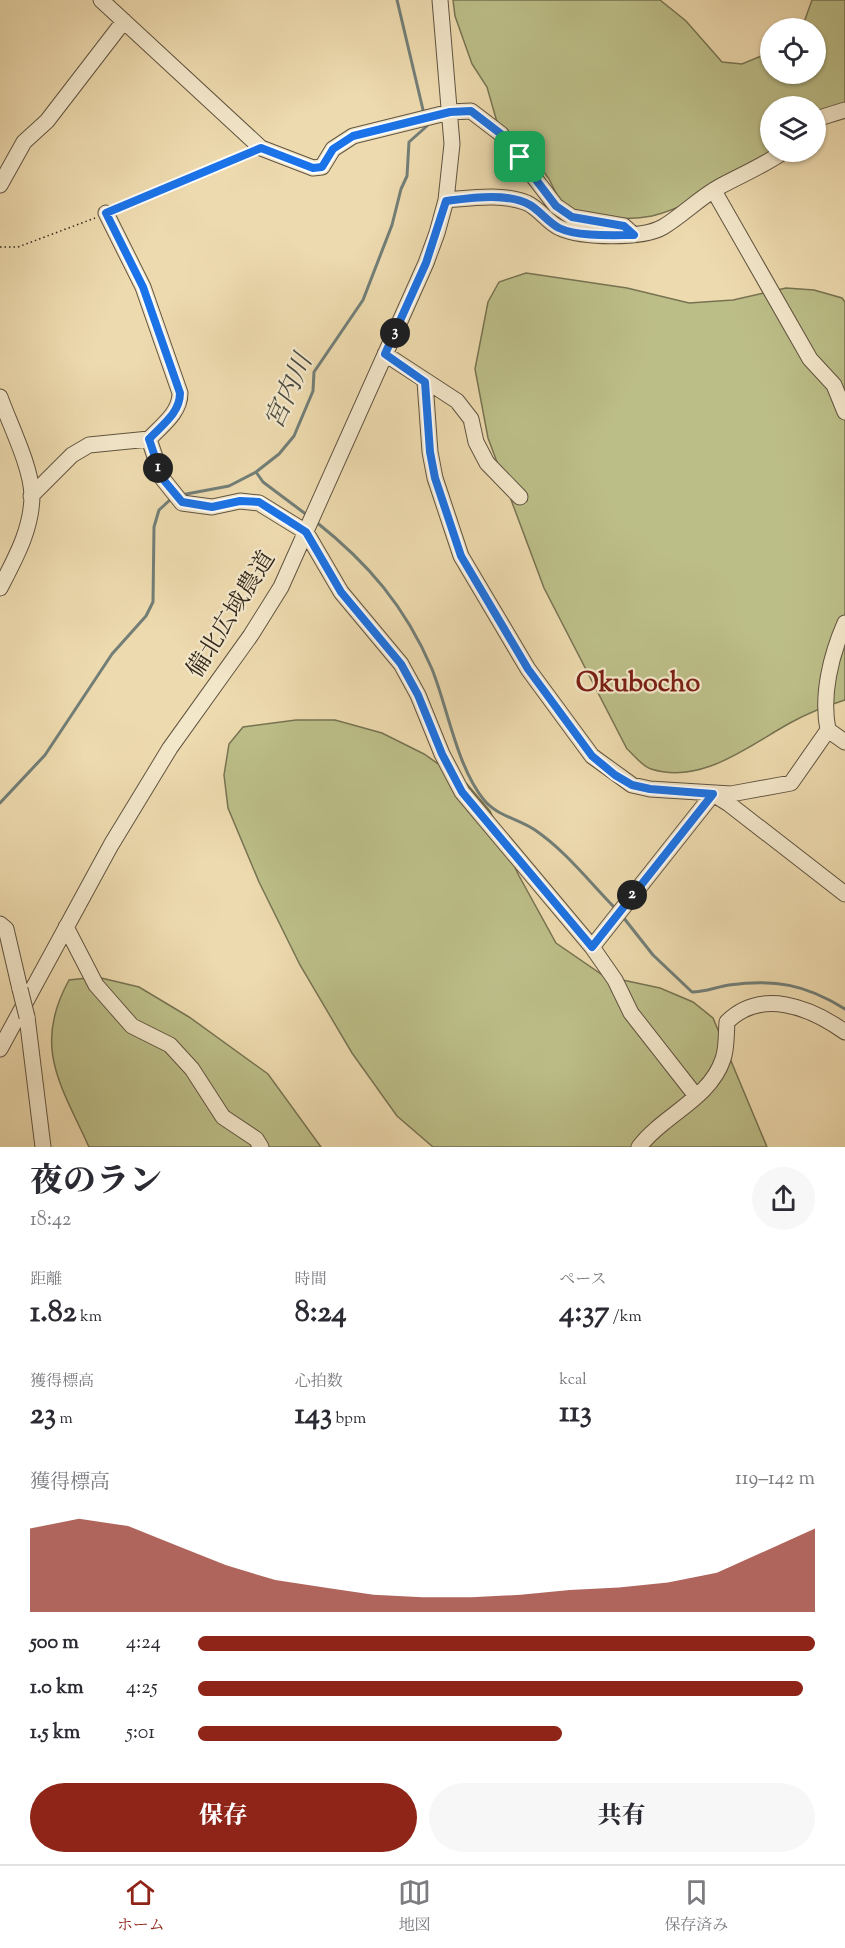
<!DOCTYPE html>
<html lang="ja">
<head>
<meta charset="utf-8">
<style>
  :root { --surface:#fff; --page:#f7f7f7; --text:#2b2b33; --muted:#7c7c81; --line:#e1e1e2; --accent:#8f2418 }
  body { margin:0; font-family:"Sorts Mill Goudy","Noto Serif JP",serif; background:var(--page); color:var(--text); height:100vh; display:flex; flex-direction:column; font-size:22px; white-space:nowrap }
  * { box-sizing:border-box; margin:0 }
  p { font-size:20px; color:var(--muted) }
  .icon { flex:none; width:33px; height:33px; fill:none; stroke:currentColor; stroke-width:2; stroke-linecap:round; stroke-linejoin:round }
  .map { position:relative; height:1147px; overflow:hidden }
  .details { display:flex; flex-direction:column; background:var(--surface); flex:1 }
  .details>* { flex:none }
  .controls { position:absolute; left:760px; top:18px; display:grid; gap:12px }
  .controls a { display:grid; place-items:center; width:66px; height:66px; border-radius:50%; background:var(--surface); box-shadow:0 2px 4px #0004; font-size:30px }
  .pin { position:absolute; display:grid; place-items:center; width:51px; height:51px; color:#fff; margin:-26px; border-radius:12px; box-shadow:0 3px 9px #0006 }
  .km { position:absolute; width:30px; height:30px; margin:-15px; border-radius:50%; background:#222; color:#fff; font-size:16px; line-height:30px; text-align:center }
  .round { display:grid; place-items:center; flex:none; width:63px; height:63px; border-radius:32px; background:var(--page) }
  .overview { display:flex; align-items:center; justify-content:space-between; height:102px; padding:0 30px }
  h1 { font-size:33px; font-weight:800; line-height:45px }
  .metrics { display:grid; grid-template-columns:repeat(3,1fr); gap:9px; height:102px; padding:6px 30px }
  .metrics div { display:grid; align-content:center }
  .metrics b { font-size:30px; font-weight:800 }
  .metrics small { font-size:16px; font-weight:400 }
  .metrics p { font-size:16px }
  .chart { height:168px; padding:12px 30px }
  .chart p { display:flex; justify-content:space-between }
  .chart svg { width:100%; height:108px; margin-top:6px; fill:var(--accent); opacity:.7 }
  .button { display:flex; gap:12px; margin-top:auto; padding:12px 30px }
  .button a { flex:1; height:69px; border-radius:36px; background:var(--accent); color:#fff; font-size:24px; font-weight:800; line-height:69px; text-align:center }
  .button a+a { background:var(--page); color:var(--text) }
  ul { padding:0 30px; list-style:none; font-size:20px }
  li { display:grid; grid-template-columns:96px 72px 1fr; align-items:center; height:45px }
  li i { height:15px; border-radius:8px; background:var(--accent) }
  .tab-bar { display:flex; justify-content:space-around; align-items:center; height:84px; border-top:2px solid var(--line); background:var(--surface); font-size:16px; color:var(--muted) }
  .tab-bar a { display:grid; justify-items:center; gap:3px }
  .tab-bar .current { color:var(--accent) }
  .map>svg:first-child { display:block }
  .green { fill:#bcbe88; stroke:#777352; stroke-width:1.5 }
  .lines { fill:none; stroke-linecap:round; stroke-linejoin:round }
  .stream { stroke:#727e77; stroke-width:3 }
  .minor-casing { stroke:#615441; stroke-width:17 }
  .path { stroke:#32281d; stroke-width:1.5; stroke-dasharray:1.5 3; stroke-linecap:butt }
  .minor { stroke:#f3e7ca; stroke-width:15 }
  .minor-bridge-casing { stroke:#615441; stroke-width:17; stroke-linecap:butt }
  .minor-bridge { stroke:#f3e7ca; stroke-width:15 }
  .route-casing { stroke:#fff; stroke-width:12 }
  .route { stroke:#1a73e8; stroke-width:8 }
  .labels { text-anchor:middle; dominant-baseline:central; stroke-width:4.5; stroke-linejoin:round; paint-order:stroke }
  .street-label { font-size:24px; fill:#32281d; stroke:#f3e7ca }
  .water-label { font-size:26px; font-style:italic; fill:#4c4c42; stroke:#f3e7ca }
  .quarter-label { font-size:27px; font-weight:bold; fill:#7a1f14; stroke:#f3e7ca }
</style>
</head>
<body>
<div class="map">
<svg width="845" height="1147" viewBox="0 0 845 1147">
  <rect width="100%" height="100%" fill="#eddaae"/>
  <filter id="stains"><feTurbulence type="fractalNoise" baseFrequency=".00333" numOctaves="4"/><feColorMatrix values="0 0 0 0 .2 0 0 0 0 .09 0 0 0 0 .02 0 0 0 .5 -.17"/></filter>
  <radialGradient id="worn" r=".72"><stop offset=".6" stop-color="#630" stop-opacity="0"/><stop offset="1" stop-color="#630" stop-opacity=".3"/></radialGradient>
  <path class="green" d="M453,0H660L686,21L722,62L742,64L771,52V74H816V28H802L812,0H845V105L816,114V106H771V152C734,174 694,206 652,216C623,222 592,216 564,209L549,179L528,150L497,122L487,87L472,64L455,16Z
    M526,273L627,288L689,303L733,300L786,288L814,290L842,298L845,302V700C826,706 808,713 790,723C748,746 702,785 651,769C643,767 634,755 627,749L544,588L488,438L475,369L488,302L499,282Z
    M296,720H335L382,733L424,754L467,784L490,811L518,874L556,943L604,976L660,988L693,1002L713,1018L767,1147H433L397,1116L352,1053L300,965L259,882L228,808L224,775L229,744L243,727Z
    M97,977L139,987L189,1017L268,1074L321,1147H89C61,1085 32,1047 69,980Z"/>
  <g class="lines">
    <path class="stream" d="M397,0L424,114
      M256,472L263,482L307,515
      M181,495L229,486L256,472L279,454L294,436L313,391L314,372L363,300L392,225L401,189L407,176L409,142L427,126L426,123
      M315,521C368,563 405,606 432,669C448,709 457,767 484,800C497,816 519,819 535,830C566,851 591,884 617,910
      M0,803L45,755L112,654L146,616L153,602L154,527L159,510L172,498
      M623,917L653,955L692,992C705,992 716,987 729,985C775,979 805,984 845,1009"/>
    <g class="minor-casing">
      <path id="minor" d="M101,0L261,148L313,168L322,167L333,149L353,136L450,112L471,111L501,134L556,206L572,217L624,226L634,235
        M816,119L845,110
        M0,185L24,142L47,121L124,21
        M714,191L810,359L834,385L845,412
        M446,200C471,198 503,193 527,203C540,209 548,223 560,228C582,238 642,239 663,227C683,215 699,198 719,187C741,175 763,166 783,152
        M385,354L457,401L471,419L476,442L487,463L520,497
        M425,382L430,452L435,478L461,556L528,669L592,756L632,785L650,789L731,794L791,783L828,730
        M0,397C10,425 31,466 32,495C32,529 15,559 0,588
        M149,439L162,478L182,503L212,507L240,501L259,503L306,532L341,592L401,664L418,695L442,754L462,792L592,947L615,980L631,1013L696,1096
        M31,496L72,455L89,445L149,439C162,425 180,413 180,393L143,287L106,213
        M845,623C831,655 821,695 828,730L845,742
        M713,794L729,804L845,894
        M0,924L6,929L20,989
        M66,927L96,985L132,1026L170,1045L192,1069L223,1117L256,1139L261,1147
        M592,947L713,794
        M27,1017L43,1147
        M0,1049L111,845L170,748L251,635L281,587L426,263L437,233L446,200L452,144L440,0
        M639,1147C663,1115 710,1099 723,1059C727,1048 726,1034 727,1022C761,988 810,1007 845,1032"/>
    </g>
    <path class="path" d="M119,208L136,198L210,172L249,153
      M0,247H18L95,218"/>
    <use href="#minor" class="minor"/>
    <g class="minor-bridge-casing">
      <path id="minor-bridge" d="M20,989L27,1017"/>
    </g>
    <use href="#minor-bridge" class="minor-bridge"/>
  </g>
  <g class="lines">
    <g class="route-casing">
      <path id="route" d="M471,111L501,134L556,206L572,217L624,226L634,235C613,235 578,237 559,228C548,222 540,211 530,205C507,192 470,198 446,201L426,263L385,354L425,382L430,452L435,478L461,556L528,669L592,756L615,775L632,785L650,789L713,794L592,947L462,792L442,754L418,695L401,664L341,592L306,532L259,502L240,501L212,507L182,502L162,478L149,439C162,425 180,413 180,393L143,287L106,213L261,148L313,168L322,167L333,149L353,136L450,112Z"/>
    </g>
    <use href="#route" class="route"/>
  </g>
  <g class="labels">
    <g class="street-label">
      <text transform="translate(232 615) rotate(-58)">備北広域農道</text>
    </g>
    <g class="water-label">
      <text transform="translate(290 392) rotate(-66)">宮内川</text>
    </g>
    <g class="quarter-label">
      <text x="638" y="684">Okubocho</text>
    </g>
  </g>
  <rect width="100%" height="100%" filter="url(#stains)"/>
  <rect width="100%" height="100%" fill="url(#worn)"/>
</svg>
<div class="controls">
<a><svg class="icon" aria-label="locate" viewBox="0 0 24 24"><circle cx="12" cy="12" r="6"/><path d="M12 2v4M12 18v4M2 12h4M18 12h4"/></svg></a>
<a><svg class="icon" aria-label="layers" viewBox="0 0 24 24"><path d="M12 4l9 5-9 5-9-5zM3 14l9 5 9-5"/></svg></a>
</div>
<div class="pin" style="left:520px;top:157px;background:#1e9e55"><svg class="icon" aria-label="arrive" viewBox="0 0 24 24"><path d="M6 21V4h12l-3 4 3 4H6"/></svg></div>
<b class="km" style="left:158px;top:468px">1</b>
<b class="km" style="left:632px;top:895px">2</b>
<b class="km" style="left:395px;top:333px">3</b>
</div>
<section class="details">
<div class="overview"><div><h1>夜のラン</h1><p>18:42</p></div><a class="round"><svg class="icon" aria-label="share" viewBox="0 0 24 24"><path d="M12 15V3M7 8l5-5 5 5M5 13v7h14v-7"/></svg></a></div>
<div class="metrics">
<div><p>距離</p><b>1.82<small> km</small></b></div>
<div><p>時間</p><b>8:24</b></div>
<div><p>ペース</p><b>4:37<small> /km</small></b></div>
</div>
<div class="metrics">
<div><p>獲得標高</p><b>23<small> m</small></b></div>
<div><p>心拍数</p><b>143<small> bpm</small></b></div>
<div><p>kcal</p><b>113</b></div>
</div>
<div class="chart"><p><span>獲得標高</span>119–142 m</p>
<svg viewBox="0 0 160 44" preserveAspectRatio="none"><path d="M0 44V10L10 6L20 9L30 17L40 25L50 31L60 34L70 37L80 38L90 38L100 37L110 35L120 34L130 32L140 28L150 19L160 10V44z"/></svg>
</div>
<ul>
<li><b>500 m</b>4:24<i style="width:100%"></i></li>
<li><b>1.0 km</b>4:25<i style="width:98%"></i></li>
<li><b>1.5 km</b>5:01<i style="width:59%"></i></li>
</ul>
<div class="button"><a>保存</a><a>共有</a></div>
</section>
<nav class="tab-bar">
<a class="current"><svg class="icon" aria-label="home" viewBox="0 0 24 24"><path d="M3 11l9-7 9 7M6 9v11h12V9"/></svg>ホーム</a>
<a><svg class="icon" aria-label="map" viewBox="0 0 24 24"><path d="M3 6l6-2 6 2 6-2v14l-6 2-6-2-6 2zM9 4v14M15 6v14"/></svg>地図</a>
<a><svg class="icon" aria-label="saved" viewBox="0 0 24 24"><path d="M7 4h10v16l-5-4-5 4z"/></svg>保存済み</a>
</nav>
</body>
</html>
